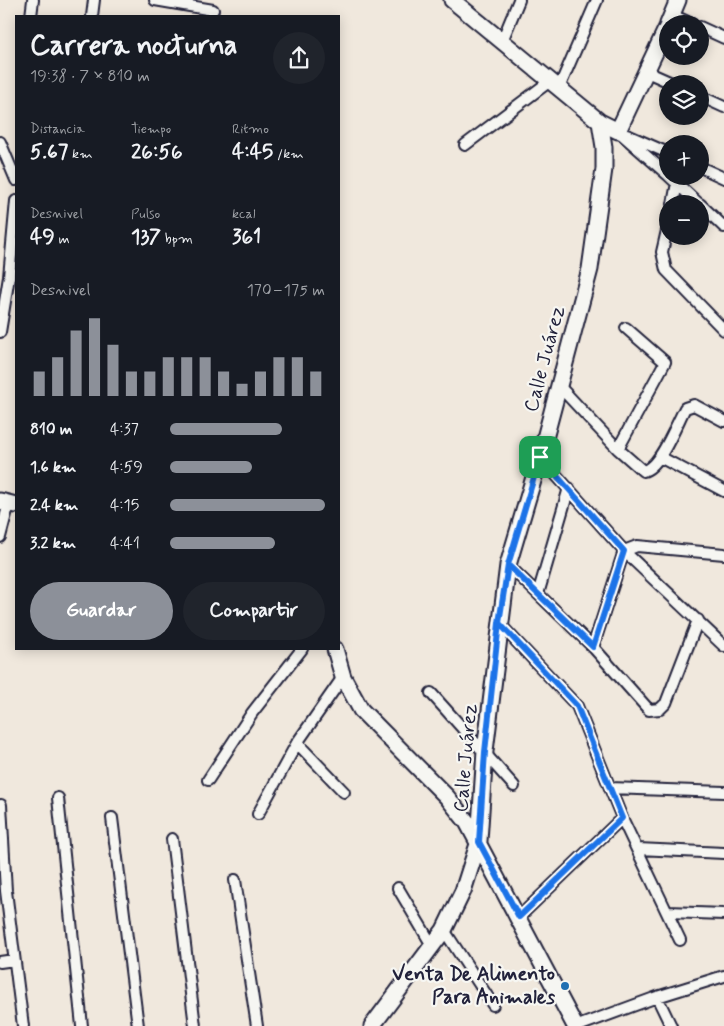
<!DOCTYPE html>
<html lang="es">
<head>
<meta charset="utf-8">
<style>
  :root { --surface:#171b24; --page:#20242c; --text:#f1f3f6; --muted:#9ea1a6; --accent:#8c9099 }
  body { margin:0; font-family:Mynerve,sans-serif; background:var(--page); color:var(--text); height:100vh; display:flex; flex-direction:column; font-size:19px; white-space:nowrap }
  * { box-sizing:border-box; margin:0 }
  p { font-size:16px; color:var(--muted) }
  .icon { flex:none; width:28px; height:28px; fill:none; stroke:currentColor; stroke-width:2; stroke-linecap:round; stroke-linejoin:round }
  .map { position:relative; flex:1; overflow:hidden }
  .sheet { position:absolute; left:15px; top:15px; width:325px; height:635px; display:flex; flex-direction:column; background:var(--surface); border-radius:0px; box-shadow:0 2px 12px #0003 }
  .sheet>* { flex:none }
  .fabs { position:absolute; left:659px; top:15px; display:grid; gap:10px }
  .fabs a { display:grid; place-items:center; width:50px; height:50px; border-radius:50%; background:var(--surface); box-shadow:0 2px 12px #0003; font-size:25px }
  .pin { position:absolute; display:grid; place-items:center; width:42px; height:42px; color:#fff; margin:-21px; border-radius:10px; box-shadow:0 2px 8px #0006 }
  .round { display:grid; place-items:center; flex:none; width:52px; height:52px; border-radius:26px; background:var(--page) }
  .overview { display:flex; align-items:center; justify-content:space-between; height:85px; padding:0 15px }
  h1 { font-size:28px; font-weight:700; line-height:38px }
  .figures { display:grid; grid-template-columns:repeat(3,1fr); gap:8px; height:85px; padding:5px 15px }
  .figures div { display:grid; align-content:center }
  .figures b { font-size:21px; font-weight:700 }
  .figures small { font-size:14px; font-weight:400 }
  .figures p { font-size:14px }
  .chart { height:140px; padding:10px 15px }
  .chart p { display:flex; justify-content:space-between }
  .chart svg { width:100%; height:90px; margin-top:5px; stroke:var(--accent); stroke-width:6 }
  .cta { display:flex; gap:10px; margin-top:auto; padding:10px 15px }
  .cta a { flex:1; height:58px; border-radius:30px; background:var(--accent); color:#fff; font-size:20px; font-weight:700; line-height:58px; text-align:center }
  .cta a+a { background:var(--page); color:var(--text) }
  ul { padding:0 15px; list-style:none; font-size:16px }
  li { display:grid; grid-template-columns:80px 60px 1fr; align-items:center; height:38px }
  li i { height:12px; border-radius:6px; background:var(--accent) }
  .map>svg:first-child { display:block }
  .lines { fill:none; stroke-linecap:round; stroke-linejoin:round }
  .street-casing { stroke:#22223b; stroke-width:14 }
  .secondary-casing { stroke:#22223b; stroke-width:19 }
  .street { stroke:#f6f6f2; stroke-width:10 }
  .secondary { stroke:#f6f6f2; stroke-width:15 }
  .route-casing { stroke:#fff; stroke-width:10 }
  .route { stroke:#1a73e8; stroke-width:6 }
  .poi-dot { fill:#1f6fb2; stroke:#f6f6f2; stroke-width:2 }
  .labels { text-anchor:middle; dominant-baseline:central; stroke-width:4.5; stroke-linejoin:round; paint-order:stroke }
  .street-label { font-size:20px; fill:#22223b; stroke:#f6f6f2 }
  .poi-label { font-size:20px; font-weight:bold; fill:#22223b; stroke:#f6f6f2; text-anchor:end }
</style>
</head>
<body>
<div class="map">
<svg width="724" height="1026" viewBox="0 0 724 1026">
  <rect width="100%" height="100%" fill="#f0e8dd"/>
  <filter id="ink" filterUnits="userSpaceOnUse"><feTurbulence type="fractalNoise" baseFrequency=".02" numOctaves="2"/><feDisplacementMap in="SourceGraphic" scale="10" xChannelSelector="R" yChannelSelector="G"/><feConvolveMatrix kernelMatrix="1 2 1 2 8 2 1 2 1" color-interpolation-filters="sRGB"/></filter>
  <g filter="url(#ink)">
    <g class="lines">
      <g class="street-casing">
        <path id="street" d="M155,0L213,10
          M672,15L692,24
          M31,16L33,0
          M92,16L94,0
          M700,27L724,38
          M502,41L519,0
          M647,72L674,84
          M559,88L597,0
          M700,96L724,107
          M618,131L668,175
          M627,135L668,153
          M0,142L16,180
          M465,145L550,81
          M700,167L724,178
          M669,176L699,204
          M673,204L677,183
          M700,204L724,227
          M668,226L662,252L666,270L724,330
          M0,332L9,277L16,201
          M559,386L618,449L643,471C660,468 677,423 685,408L694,405L724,421
          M618,449L665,362L626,328
          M540,457L624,551L724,646
          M660,457L724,491
          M0,537L9,503
          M508,565L593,647L649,710L660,709L666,703L698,620
          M538,594L569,488
          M499,623L577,706L622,818L680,940
          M593,647L624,551L637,546L724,554
          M431,693L514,786
          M297,743L344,792
          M208,780L252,713L302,649
          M610,788L724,792
          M58,798L82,1026
          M1,805L6,891L23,1026
          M258,814L297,743L343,677
          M112,818L138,1026
          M172,839L195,1026
          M638,849L724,853
          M235,880L257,1026
          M398,888L433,947
          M668,912L724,914
          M519,917L622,818
          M444,930L493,1005
          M0,962L14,960
          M657,997L671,1026
          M578,1026L657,997L724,976"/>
      </g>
      <g class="secondary-casing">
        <path id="secondary" d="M452,0L600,122L618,131L668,25
          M668,24L678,0
          M0,501L16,505
          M335,649L343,677L361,710L447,797L467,822L575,1026
          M372,1026L444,930L463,891L479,841L485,751L508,565L540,457L590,269L604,169V147L600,122"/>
      </g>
      <use href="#street" class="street"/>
      <use href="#secondary" class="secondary"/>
    </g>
  </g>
  <g class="lines" filter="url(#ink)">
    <g class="route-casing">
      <path id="route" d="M540,457L508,565L499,623L485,752L479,842L519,917L622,818L577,706L499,623L508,565L593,647L624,551L540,457"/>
    </g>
    <use href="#route" class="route"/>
  </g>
  <circle class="poi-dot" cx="565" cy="986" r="5"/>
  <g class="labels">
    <g class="street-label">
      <text transform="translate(545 359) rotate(-75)">Calle Juárez</text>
      <text transform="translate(466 758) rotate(-85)">Calle Juárez</text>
    </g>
    <g class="poi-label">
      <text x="555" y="974">Venta De Alimento<tspan x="555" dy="23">Para Animales</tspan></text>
    </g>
  </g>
</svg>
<div class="fabs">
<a><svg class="icon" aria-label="locate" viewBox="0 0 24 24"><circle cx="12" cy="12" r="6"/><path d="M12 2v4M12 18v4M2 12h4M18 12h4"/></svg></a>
<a><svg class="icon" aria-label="layers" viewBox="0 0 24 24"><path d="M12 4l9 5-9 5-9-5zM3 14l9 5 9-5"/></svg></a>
<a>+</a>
<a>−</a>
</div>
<div class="pin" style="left:540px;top:457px;background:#1e9e55"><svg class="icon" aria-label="arrive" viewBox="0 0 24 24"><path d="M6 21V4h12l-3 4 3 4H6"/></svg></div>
<section class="sheet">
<div class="overview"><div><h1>Carrera nocturna</h1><p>19:38 · 7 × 810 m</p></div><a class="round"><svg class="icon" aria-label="share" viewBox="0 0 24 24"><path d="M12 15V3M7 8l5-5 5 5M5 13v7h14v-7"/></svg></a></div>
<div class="figures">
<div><p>Distancia</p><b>5.67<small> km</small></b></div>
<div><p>Tiempo</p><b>26:56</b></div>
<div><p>Ritmo</p><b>4:45<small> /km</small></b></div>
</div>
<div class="figures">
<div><p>Desnivel</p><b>49<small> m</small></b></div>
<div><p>Pulso</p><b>137<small> bpm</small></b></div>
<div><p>kcal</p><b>361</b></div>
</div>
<div class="chart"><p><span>Desnivel</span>170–175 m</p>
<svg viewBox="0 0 160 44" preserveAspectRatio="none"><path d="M5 44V32M15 44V25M25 44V12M35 44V6M45 44V19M55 44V32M65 44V32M75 44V25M85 44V25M95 44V25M105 44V32M115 44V38M125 44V32M135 44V25M145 44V25M155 44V32"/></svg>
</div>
<ul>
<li><b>810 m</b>4:37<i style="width:72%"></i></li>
<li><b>1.6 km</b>4:59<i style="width:53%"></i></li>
<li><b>2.4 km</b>4:15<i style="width:100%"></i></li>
<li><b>3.2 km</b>4:41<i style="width:68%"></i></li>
</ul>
<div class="cta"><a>Guardar</a><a>Compartir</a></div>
</section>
</div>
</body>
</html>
